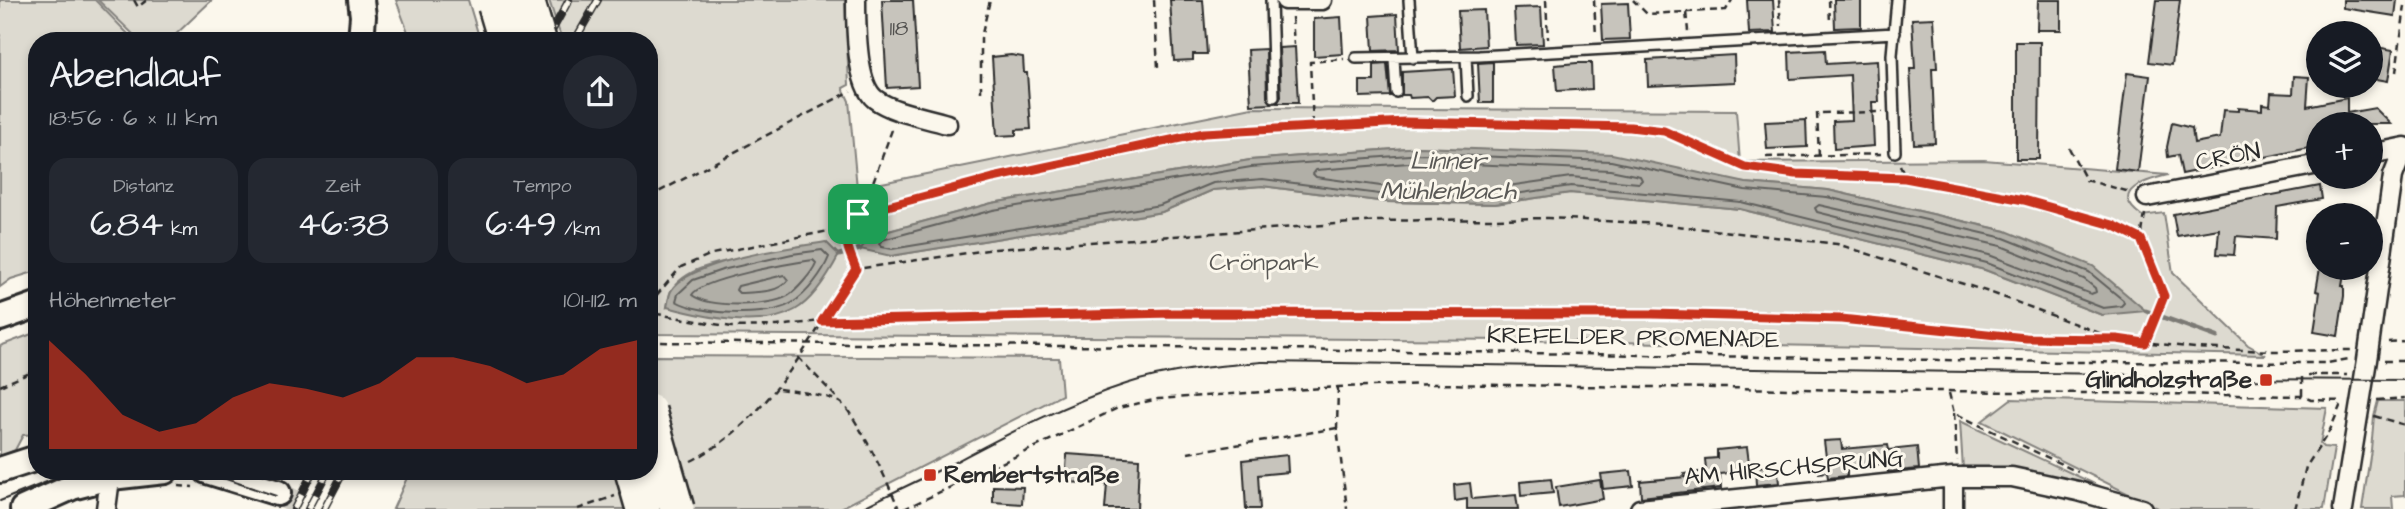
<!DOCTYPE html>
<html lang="de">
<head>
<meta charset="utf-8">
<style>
  :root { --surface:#171b24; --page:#242831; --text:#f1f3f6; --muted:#9ea1a6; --accent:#c8321e }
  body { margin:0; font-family:"Architects Daughter",sans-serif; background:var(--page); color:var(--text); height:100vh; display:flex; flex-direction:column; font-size:26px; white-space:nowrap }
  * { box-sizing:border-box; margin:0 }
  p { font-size:23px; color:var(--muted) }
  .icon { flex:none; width:38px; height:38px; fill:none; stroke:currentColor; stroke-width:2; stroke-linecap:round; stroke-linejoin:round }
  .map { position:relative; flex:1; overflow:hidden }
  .sheet { position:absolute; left:28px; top:32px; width:630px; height:448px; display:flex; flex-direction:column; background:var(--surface); border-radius:28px; box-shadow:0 4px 10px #0003 }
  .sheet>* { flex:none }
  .buttons { position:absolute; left:2306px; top:21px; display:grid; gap:14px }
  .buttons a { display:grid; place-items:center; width:77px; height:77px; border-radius:50%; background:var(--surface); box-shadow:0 4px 10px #0003; font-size:35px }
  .pin { position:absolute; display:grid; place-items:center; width:60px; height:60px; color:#fff; margin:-30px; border-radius:14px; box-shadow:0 4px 10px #0006 }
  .round { display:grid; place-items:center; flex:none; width:74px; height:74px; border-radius:37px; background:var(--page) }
  .head { display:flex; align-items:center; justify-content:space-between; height:119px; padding:0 21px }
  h1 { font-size:38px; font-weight:600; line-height:52px }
  .metrics { display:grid; grid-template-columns:repeat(3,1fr); gap:10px; height:119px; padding:7px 21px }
  .metrics div { display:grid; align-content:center; border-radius:18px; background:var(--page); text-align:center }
  .metrics b { font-size:35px; font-weight:600 }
  .metrics small { font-size:19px; font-weight:400 }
  .metrics p { font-size:19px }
  .chart { height:196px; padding:14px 21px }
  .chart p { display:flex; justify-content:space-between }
  .chart svg { width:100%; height:126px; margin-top:7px; fill:var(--accent); opacity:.7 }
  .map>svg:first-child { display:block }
  .green { fill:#dddad0; stroke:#84827e; stroke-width:2; fill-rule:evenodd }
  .water { fill:#b1afa7; stroke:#7b7a75; stroke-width:2 }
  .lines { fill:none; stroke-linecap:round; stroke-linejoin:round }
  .shore { stroke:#61605d; stroke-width:2 }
  .stream { stroke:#7b7a75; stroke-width:5 }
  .building { fill:#c7c4bc; stroke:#2b2b2b; stroke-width:2 }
  .secondary-tunnel { stroke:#d1cec5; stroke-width:24; stroke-dasharray:24 12; stroke-linecap:butt }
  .service-casing { stroke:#2b2b2b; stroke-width:14 }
  .minor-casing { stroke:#2b2b2b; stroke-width:23 }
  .secondary-casing { stroke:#2b2b2b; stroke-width:30 }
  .path { stroke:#2b2b2b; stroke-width:2.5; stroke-dasharray:7 5; stroke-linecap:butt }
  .service { stroke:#fbf7ec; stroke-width:9 }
  .minor { stroke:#fbf7ec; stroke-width:18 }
  .secondary { stroke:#fbf7ec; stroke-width:24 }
  .tram { stroke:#2b2b2b; stroke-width:2 }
  .rail-casing { stroke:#2b2b2b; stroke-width:8 }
  .rail { stroke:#fbf7ec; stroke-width:5; stroke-dasharray:16; stroke-linecap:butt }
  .motorway-bridge-casing { stroke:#2b2b2b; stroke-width:38; stroke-linecap:butt }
  .motorway-bridge { stroke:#fbf7ec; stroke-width:33 }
  .route-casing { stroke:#fff; stroke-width:14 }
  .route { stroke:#c8321e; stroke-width:9 }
  .poi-dot { fill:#c8321e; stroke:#fbf7ec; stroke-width:2.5 }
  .labels { text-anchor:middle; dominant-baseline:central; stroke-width:6; stroke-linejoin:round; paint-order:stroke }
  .number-label { font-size:21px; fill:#52514f }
  .street-label { font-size:24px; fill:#2b2b2b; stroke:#fbf7ec }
  .park-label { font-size:24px; fill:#585754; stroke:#fbf7ec }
  .poi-label { font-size:24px; font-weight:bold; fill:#2b2b2b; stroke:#fbf7ec; text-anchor:end }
  .water-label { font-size:26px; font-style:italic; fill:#5a5956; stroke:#fbf7ec }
</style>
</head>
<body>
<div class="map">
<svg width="2405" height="509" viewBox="0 0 2405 509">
  <rect width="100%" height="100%" fill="#fbf7ec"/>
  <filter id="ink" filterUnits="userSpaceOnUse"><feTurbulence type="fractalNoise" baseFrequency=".0143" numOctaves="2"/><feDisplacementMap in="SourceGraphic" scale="14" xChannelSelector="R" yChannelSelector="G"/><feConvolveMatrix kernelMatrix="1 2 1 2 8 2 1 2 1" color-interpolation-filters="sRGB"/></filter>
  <g filter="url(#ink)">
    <path class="green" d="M0,0H95L134,40H37V271L11,279L0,287Z
      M98,0H212L170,40H139Z
      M396,0H468L480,40H411Z
      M549,0H845L849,85L843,88L849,101L857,188L1252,108L1736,111L1740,162L1984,160L2168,175C2147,180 2107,191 2142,216L2164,213L2173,273L2248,345L2266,355L1516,340L653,334L649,323V40H562ZM1421,147L1746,183L1828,190L2006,231L2102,315L1985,270L1740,209L1570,193L1495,204L1386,202L1262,186L1213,190L1162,212L891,256L874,235L992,203L1250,160ZM754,256L667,307C668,302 669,295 671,291C687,265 728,261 754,256Z
      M37,332V434L23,435L15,450L0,457V346Z
      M649,356L1059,358L1062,395L839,509H393L410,471H649Z
      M2011,399L2327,408L2320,444L2323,447L2334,448L2324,509H2159L1982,421Z
      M2378,401H2405V495L2392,496L2393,509H2362L2371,450L2374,416Z
      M1960,421L2103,488C2056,477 2011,470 1963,469Z"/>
    <path class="water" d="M1421,147L1612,154L1746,183L1828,190L2006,231L2093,266L2146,311L2102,315L1985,270L1740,209L1570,193L1495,204L1386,202L1262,186L1213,190L1162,212L891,256L860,249L874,235L992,203L1250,160Z
      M826,242L839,255C830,272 813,300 795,310C759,330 705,317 667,307C668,303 669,295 671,291C688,261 792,247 826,242Z"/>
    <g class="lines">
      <path class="shore" d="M1422,154L1611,161L1745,190L1827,197L2004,238L2089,272L2123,300L2124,303L2121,306L2103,308L1987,263L1741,202L1571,186L1494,197L1387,195L1263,179L1213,183L1160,205L892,249L882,247L879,244L882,240L993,210L1251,167Z
        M1422,162L1610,170L1640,176L1642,180L1639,183L1571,177L1494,188L1388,187L1316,177L1313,174L1316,170Z
        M1819,205L2001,246L2084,279L2095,288L2096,292L2091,294L1989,255L1817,212L1815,208Z
        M822,250L829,257C823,272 807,294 792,303C768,318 700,315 676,301L678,294L693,280L722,270L792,254Z
        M813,260L816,263C812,273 797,290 788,296C769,307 709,308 692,295C700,279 791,263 813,260Z
        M784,275L788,280C777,294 756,292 739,293L736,290L738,286Z"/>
      <path class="stream" d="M839,255L860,249
        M2146,311L2217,337"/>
    </g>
    <path class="building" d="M882,0H913L918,86L887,88Z
      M1170,0H1203L1207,54H1193V60L1174,61Z
      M1747,0H1773L1775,32L1749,33Z
      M1834,0H1861V27L1835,28Z
      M2038,0H2061V30H2037Z
      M2157,0H2180L2172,65L2149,62Z
      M2343,0H2397L2395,16L2343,8Z
      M1628,3L1630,39L1603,40L1601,4Z
      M1541,7L1543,44L1516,45L1514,8Z
      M1484,10L1486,46L1460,48L1458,11Z
      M1397,14L1399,50L1373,51L1371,16Z
      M1341,17L1343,54L1314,56V19Z
      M1934,18L1937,68H1932L1935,143L1914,144L1910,69H1915L1912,19Z
      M2016,42H2040L2039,159H2016Z
      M2371,46L2393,50L2388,81L2371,78Z
      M1295,47L1298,103H1277L1281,97L1279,48Z
      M1266,49L1267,97L1272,104L1251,105L1248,50Z
      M1825,50L1826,64L1877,61L1879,102H1872L1874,146L1834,149L1833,121L1852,120L1850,75L1790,79L1789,52Z
      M1011,55L1023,57L1024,73H1027L1031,129L1016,130V135L997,136L992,57Z
      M1734,55L1735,82L1648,86L1647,60Z
      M1493,62V103H1480L1478,63Z
      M1577,63H1591L1592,89L1557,91L1555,65Z
      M1387,64L1390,96L1360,97V81H1374V65Z
      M1453,69L1455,96L1436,97L1432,101L1428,97L1410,98L1409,95H1402V72Z
      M2127,73L2150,76L2138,172L2115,169Z
      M2294,76L2309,77L2307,106L2347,98V113L2375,108L2391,124H2319V146L2182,174L2178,155L2168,157L2167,147L2172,123L2192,128L2194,143L2220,138L2223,110L2238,111V108L2262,110V104L2270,105L2271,93L2293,94Z
      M1806,120L1807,147L1767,149L1765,122Z
      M2320,186L2322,199L2277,207L2276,239L2236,236L2234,255L2217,254L2219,229L2177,236L2173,214Z
      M2320,268H2345L2342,286H2344V296L2338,336L2314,332L2320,292L2316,291Z
      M1841,440L1842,449L1888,445L1889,450L1917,447L1919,469L1888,472L1887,464L1847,468V476L1828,478L1827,472L1819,473L1817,457H1826L1824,441Z
      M1747,447L1750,471L1720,474L1721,488L1641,497L1640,481L1685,477L1684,474L1706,471L1705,459L1717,458V450Z
      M1067,454L1139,459L1137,509H1105L1107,484L1065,482Z
      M1287,455L1288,472L1258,475L1260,509H1246L1243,460Z
      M1777,465L1779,483L1756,485L1755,467Z
      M1631,471L1633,486L1603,489L1601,474Z
      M1551,479L1553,493L1521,496L1520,482Z
      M1600,480L1603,499L1559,507L1556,487Z
      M1470,483L1472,499L1516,495L1518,509H1467V499L1455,501L1454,485Z
      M993,486L1023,487L1022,504L993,502Z"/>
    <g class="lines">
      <path class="secondary-tunnel" d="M278,493L307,509"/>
      <g class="service-casing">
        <path id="service" d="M1271,0L1274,97
          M1409,0L1413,58
          M1466,57L1468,96
          M1356,58L1479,56L1895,33
          M1394,59L1396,92
          M1895,152L1892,55L1897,0"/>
      </g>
      <g class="minor-casing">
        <path id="minor" d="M856,0C856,24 856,84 875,99C894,113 925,117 947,124
          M1285,0H1322
          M2371,154L2405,147
          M2147,197L2319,164
          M1953,477V509
          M106,509L111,471
          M1640,509L1953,477H2012L2078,491L2142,509
          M2343,509L2367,360L2393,176L2404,148"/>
      </g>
      <g class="secondary-casing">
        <path id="secondary" d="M361,0L363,16L361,40
          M0,318L37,305
          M0,470L37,458
          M207,471L278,493
          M23,509L72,487L111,477L165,471"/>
      </g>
      <path class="path" d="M134,0L138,7L147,0
        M1154,0L1158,67
        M1546,0L1548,39
        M1594,0L1596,36
        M1633,0L1647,14L1686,12L1688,31
        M1779,0L1781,26
        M1829,0L1830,23
        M1686,12L1726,10L1732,0
        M1292,17L1294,45
        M2396,72L2405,6
        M981,92V38L990,0
        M1313,125L1310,62L1344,59
        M2069,148L2086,180L2130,192
        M1819,156L1817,113L1883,112
        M1766,157L1884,154
        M1900,165L1905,178
        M649,197L851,91
        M858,214L868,196L893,127
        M2145,214L2141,239L2164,296L2145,343
        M849,227L712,254L681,267L655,297L657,314L732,327L777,326L822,321L1173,313L1652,314L1841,319L2026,338L2117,339L2195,348L2270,351L2351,350
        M855,267C846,243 842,237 858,214L993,179L1204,133L1405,122L1505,123L1591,124L1664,131L1745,167L1796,174L1905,178L2024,200L2113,225L2141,239
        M649,342L1164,347L2063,362L2327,363L2349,359
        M2388,342L2405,341
        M798,357L839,400
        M2384,361H2405
        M2308,375H2347
        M0,386L37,370
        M1338,387L1337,428L1347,509
        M779,389C793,391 832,395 842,404C858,418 890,487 899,509
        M1949,393L1954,413L2078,472
        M2302,396V374
        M2377,400L2405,398
        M1954,413L1957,461
        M2374,416L2405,425
        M1188,453L1337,428
        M691,461C769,422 810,339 856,269L995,249L1378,221L1548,218L1660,224L1837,244L1992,293L2113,338
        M178,486L193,487
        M578,509L615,496
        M904,509L1118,408L1158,399L1338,387L1433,384L2302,396L2311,400L2342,401
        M2295,509L2306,467L2330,430L2341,404"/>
      <use href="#service" class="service"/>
      <use href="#minor" class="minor"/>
      <use href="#secondary" class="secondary"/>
      <path class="tram" d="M189,471L226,479L276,496
        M0,501L54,479L89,471
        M860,509C890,493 921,480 951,464C1008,434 1064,404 1126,384C1170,370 1217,366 1263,362L2115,374L2205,379L2405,380"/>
      <g class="rail-casing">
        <path id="rail" d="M522,40L544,0
          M547,40L569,0
          M575,40L598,0
          M294,509L313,471
          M308,509L328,471
          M324,509L344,471"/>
      </g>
      <use href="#rail" class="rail"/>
      <g class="motorway-bridge-casing">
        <path id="motorway-bridge" d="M527,0L539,40
          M495,6L505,40
          M649,411L677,509
          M632,471L643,509"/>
      </g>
      <use href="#motorway-bridge" class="motorway-bridge"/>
    </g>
  </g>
  <g class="lines" filter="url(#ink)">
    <g class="route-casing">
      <path id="route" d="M1405,122L1630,127L1664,131L1745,167L1796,174L1905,178L2024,200L2113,225L2141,239L2164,296L2145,343L2117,339L2026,338L1841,319L1652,314L1173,313L822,321L856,269C846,243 841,239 858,214L993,178L1204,133Z"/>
    </g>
    <use href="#route" class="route"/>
  </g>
  <g class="poi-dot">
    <rect x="2259" y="373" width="14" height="14" rx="3.5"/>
    <rect x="923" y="468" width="14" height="14" rx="3.5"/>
  </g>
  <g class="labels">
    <g class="number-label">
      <text x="899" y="28">118</text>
    </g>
    <g class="street-label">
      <text transform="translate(2228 157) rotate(-11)">CRÖN</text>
      <text transform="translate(1633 338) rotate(1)">KREFELDER PROMENADE</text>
      <text transform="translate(1794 468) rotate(-5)">AM HIRSCHSPRUNG</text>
    </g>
    <g class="park-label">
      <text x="1264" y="263">Crönpark</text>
    </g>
    <g class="poi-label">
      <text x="2252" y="380">Glindholzstraße</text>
      <text x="944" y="475" text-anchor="start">Rembertstraße</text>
    </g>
    <g class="water-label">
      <text x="1448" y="161">Linner<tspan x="1448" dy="30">Mühlenbach</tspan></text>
    </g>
  </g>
</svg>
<div class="buttons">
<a><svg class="icon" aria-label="layers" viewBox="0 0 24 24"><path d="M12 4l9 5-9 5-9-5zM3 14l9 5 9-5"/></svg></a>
<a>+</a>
<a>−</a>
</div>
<div class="pin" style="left:858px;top:214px;background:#1e9e55"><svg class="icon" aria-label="arrive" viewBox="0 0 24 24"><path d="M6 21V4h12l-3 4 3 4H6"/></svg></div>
<section class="sheet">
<div class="head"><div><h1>Abendlauf</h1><p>18:56 · 6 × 1.1 km</p></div><a class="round"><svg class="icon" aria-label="share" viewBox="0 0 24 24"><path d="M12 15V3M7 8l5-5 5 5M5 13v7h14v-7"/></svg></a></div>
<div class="metrics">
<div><p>Distanz</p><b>6.84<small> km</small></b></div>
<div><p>Zeit</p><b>46:38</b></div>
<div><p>Tempo</p><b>6:49<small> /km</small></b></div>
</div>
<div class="chart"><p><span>Höhenmeter</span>101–112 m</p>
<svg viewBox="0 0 160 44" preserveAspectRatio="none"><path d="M0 44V6L10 18L20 32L30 38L40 35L50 26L60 21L70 23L80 26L90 21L100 12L110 12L120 15L130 21L140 18L150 9L160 6V44z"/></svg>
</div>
</section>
</div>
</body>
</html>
